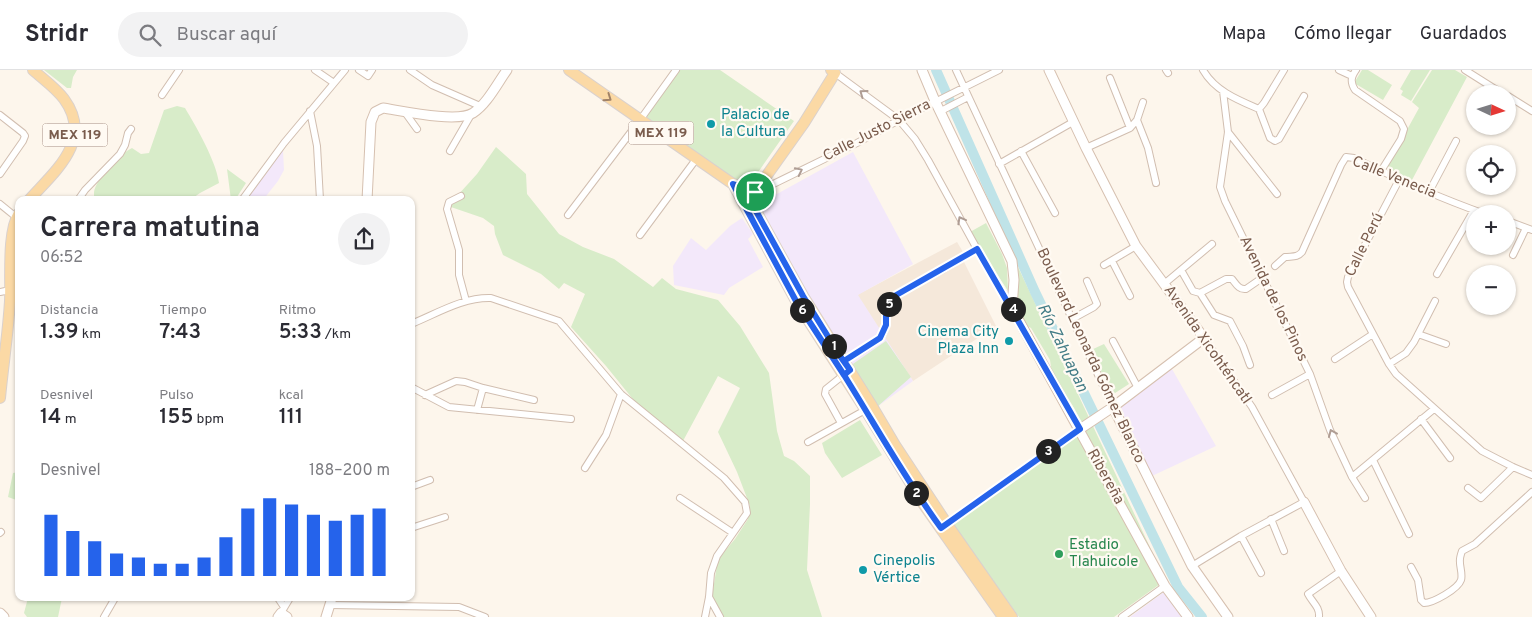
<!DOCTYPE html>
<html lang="es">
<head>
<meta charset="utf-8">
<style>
  :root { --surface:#fff; --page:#f2f2f3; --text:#2b2b33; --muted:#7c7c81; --line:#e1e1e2; --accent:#2563eb }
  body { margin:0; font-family:Overpass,sans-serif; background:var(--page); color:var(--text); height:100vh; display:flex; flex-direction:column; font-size:19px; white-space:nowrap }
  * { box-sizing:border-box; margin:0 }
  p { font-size:16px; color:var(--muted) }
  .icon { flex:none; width:28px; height:28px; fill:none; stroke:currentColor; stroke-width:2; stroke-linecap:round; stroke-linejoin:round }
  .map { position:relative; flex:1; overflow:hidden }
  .sheet { position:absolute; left:15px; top:126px; width:400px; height:405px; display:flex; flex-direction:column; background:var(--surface); border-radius:10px; box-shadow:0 1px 4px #0004 }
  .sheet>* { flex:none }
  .needle { width:32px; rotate:94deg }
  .tools { position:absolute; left:1466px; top:15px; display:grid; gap:10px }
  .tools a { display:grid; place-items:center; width:50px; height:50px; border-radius:50%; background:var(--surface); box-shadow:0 1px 4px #0004; font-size:25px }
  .pin { position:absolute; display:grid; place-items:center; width:42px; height:42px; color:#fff; margin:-21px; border:2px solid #fff; border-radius:50%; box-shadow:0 1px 5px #0007 }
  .km { position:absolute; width:25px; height:25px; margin:-12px; border-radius:50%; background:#222; color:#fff; font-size:14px; line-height:25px; text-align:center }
  .round { display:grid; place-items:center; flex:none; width:52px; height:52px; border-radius:26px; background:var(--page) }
  .head { display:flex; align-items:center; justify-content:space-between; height:85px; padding:0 25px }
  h1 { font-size:28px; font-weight:600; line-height:38px }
  .figures { display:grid; grid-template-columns:repeat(3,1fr); gap:8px; height:85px; padding:5px 25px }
  .figures div { display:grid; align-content:center }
  .figures b { font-size:21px; font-weight:600 }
  .figures small { font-size:14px; font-weight:400 }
  .figures p { font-size:14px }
  .chart { height:140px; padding:10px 25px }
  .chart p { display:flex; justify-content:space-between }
  .chart svg { width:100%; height:90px; margin-top:5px; stroke:var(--accent); stroke-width:6 }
  header { display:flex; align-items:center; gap:30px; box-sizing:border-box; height:70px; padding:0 25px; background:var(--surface); border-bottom:1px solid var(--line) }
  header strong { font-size:24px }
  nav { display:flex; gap:28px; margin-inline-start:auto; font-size:18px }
  .search { width:350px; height:45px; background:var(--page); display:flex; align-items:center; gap:12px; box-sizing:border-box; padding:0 18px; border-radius:28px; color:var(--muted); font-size:19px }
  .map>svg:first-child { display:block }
  .residential { fill:#f5e8da }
  .education { fill:#f3e8fa }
  .green { fill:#d8ecc9 }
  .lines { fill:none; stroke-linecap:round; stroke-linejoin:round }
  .river { stroke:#bfe3e8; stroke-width:10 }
  .street-casing { stroke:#d1beb0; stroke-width:8 }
  .secondary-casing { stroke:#d6c0b0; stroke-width:11 }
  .primary-casing { stroke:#dad1cd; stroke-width:12 }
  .street { stroke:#fff; stroke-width:6 }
  .secondary { stroke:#fff; stroke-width:9 }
  .primary { stroke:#fbd9a5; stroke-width:10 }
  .oneway { stroke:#af9d94 }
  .oneway2 { stroke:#a18267 }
  .route-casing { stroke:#fff; stroke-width:10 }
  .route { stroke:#2563eb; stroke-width:6 }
  .culture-dot { fill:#0f9aa8; stroke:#fffaf3; stroke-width:2 }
  .leisure-dot { fill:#2e9e5b; stroke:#fffaf3; stroke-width:2 }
  .labels { text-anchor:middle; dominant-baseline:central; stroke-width:4.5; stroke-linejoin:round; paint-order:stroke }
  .shield { fill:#fffaf3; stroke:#a28b7f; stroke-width:1 }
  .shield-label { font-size:14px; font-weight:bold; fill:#7a5c4d }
  .culture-label { font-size:15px; fill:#0d838f; stroke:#fffaf3; text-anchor:start }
  .street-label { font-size:15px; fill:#7a5c4d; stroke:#fffaf3 }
  .leisure-label { font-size:15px; fill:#27864d; stroke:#fffaf3; text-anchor:start }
  .water-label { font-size:16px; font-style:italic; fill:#437c86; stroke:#fffaf3 }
</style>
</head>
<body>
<header>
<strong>Stridr</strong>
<div class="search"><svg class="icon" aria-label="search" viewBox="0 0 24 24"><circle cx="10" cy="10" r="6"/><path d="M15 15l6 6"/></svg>Buscar aquí</div>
<nav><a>Mapa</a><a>Cómo llegar</a><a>Guardados</a></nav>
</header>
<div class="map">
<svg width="1532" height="547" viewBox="0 0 1532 547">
  <rect width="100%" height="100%" fill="#fdf6ec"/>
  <path class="residential" d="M957,172L963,182L960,184L996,256L913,311L857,225Z"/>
  <path class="education" d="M281,80H283L284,100L278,111L263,130H250L247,128Z
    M853,82L913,194L858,225L913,311L877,337L842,286L759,134Z
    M742,148L753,164L748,169L763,197L729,218L724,225L674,215L673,196L691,168L706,180L730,156Z
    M1172,299L1216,376L1152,406L1117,338Z
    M1164,522L1182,547H1130Z"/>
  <path class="green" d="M44,0H77L73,7L71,18H67Z
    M679,0H720L794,51L747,118L646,47Z
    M1362,0H1368L1392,15L1383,30L1354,13Z
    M1411,0H1430L1411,31L1401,25L1403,21L1400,19Z
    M1432,0H1455L1467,7L1412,110L1386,98L1419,38L1412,32Z
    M177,36L185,38C197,58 216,91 219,113L200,123L190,130H94C94,127 94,124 94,122C96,109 121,83 132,78L141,84L149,83L164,40Z
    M496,77L526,104L527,124L559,164L583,177L614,189L653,217L662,208L676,219L718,230L740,256L769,303L777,361L784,386L794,391L810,406V434L807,500L822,547H723L712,526L718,489L735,469L748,449L750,436L737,402L718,362L740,318L718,306L683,371L636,333L606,296L571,257L585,224L564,213L559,219L541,204L503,185L495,164L494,156L483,148L448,136L477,104Z
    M227,99L246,113L235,130H231Z
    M986,153L1002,184L1007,198L1008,221L970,162Z
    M1018,197L1165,509L1138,463L1074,338L1052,304L1050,290L1031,258L1023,254L1015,242Z
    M886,271L911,307L877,337L850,296Z
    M1104,274L1129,314L1112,325L1091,280Z
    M860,350L882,385L842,408L825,383L822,373Z
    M1078,366L1160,514L1114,547H1019L953,454Z
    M19,402V431L8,427L13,403Z
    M28,528H62L58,547H27L24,543Z"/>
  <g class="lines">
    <path class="river" d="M936,0L1035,222L1178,517L1202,547"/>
    <g class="street-casing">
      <path id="street" d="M315,0L334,13
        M359,0L368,6L372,0
        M410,0L432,15L480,36
        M956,0L1113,337
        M1166,0L1168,3
        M1203,0C1215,21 1238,30 1259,39
        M1339,0L1352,6
        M1356,0C1351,7 1350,12 1355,20L1400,51L1404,59L1401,69L1381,101
        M1465,0L1503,24
        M836,1L835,3L899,50L915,69L928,90L977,179L1012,238
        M1110,8L1130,58
        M1223,21L1228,62L1220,117L1225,131L1310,304L1330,360L1352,407L1365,428
        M162,25L179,0
        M1508,26L1532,41
        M1259,39L1270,68L1275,71L1279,69L1304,26
        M1259,39L1264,33L1284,0
        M310,41L317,76L320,130
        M404,41L417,59
        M941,41L968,27
        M0,45L23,63L25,66L23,71L0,104
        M1137,50L1148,78L1156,113
        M1228,62L1277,124
        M1086,78L1130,58L1137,50L1143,32
        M450,81L472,43
        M1021,81L1055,143
        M999,94L1073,52
        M1399,110L1348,207L1347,212L1348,217L1389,294L1396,304L1482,381L1513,397L1532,405
        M757,122L857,73L899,50L999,0
        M1429,122L1456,71
        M461,126L449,132L447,139L459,180V205L466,231
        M78,130L85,120L120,84L125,75L128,63L131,59
        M242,130L284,73L345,0
        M0,134L16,147
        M568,145L640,50L676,0
        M1508,151L1532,160
        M640,165L697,88
        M1513,185L1526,158
        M1112,191L1130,226
        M1104,195L1136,176
        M1275,196L1285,187C1292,186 1297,188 1302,182L1341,95L1346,87L1354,88C1397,109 1440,128 1485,144
        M1181,200L1193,221L1200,223L1226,209H1232C1236,214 1239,220 1246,219L1262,208
        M1437,204L1474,140
        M1164,214L1212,174
        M0,222L10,220
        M1200,223L1214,245L1230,251L1243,276L1250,295
        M1072,249L1094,237L1097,234L1087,211
        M411,254C436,244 463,227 491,228L559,251L621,324L724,408L745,432L747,443L717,486L711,503L709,527L705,547
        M1418,264L1446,274
        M1113,271L1138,318
        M1335,289L1373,264
        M844,291C853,286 873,275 880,268C891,256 883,236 895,225L942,200L977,179
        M1389,294L1406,283L1414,272L1435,231
        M411,317L449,337L571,349
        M425,325L456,311L465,312L483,318L534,330
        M1272,325L1310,304
        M477,340L483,318
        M1421,349L1450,388
        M841,353L825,324L826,319L846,303
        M808,372L867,339
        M1373,390L1409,464
        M585,398L606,365L621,324
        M1352,407L1434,339
        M411,417L430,410
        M1468,418L1481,428L1513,397
        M680,428L733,463
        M1271,449L1284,481
        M946,455L1080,359
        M411,458L445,447
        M0,463L1,462
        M1241,466L1261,503
        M1192,496L1241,466L1304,432L1252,337L1204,268
        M1411,497L1418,510L1421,530L1424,533C1433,533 1458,519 1461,510C1463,503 1459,496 1460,489C1460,487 1461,484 1462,481L1475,474L1532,422
        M709,527L720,547
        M278,528L284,537
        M330,535L459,537L485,547
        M281,543L290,528
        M104,547L115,528
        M1122,547L1165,516
        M1319,547C1320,537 1312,532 1308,524L1341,501"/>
    </g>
    <g class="secondary-casing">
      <path id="secondary" d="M922,0L935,31L1012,191L1014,210L1012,238L1165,516L1188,547
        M1049,0L1086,78L1136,176L1204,268L1113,337L1080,359
        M367,130L371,52L375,42L383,38C403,41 457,53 473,43C487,34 497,14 507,0
        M1113,337L1192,496L1228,547
        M1304,432L1341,501L1371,547
        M0,543L4,547
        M278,547L281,543L287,547
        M326,547L332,528"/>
    </g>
    <g class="primary-casing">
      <path id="primary" d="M569,0L733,114L755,122
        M733,114L796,231L865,339L922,432L1003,547
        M755,122L754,134L756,141L803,226L872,336L895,375L947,454L1012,547
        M755,122L804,53L835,3L831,0
        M29,130C55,101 94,70 64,29C56,18 43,9 33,0
        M0,328C3,296 8,264 10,231C11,208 7,162 19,143"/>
    </g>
    <use href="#street" class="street"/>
    <use href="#secondary" class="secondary"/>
    <use href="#primary" class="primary"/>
  </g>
  <defs><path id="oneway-chevron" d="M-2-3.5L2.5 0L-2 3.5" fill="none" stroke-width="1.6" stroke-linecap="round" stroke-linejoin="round" transform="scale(1.25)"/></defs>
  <g class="oneway">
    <use href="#oneway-chevron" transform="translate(863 23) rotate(-144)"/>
    <use href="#oneway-chevron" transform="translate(799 101) rotate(-26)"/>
    <use href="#oneway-chevron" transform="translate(961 150) rotate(-119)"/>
    <use href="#oneway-chevron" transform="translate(1332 363) rotate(-113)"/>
  </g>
  <use class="oneway2" href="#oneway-chevron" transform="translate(608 28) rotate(35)"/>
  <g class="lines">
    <g class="route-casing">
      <path id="route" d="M755,122L754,134L756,141L803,226L840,286L850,300L844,305C876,356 905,409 941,458L1080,359L977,179L891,228L886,244V255L880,268L844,291L850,300L844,305L796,231L733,114L755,122"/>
    </g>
    <use href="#route" class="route"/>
  </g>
  <g class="culture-dot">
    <circle cx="711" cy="54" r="5"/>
    <circle cx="1009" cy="271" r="5"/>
    <circle cx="863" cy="500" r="5"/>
  </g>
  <circle class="leisure-dot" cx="1059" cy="484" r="5"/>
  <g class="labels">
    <g class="shield">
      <rect x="628.5" y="51.5" width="65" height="23" rx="4"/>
      <rect x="42.5" y="53.5" width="65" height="23" rx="4"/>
    </g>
    <g class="shield-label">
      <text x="661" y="63">MEX 119</text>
      <text x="75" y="65">MEX 119</text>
    </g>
    <g class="culture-label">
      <text x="721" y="45">Palacio de<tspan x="721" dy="17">la Cultura</tspan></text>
      <text x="999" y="262" text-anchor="end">Cinema City<tspan x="999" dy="17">Plaza Inn</tspan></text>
      <text x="873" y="491">Cinepolis<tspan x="873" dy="17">Vértice</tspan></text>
    </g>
    <g class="street-label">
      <text transform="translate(877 61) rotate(-27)">Calle Justo Sierra</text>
      <text transform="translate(1394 108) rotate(22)">Calle Venecia</text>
      <text transform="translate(1365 175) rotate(-64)">Calle Perú</text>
      <text transform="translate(1273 229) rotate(64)">Avenida de los Pinos</text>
      <text transform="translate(1207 275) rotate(55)">Avenida Xicohténcatl</text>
      <text transform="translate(1090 286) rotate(65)">Boulevard Leonarda Gómez Blanco</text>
      <text transform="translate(1105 407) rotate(61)">Ribereña</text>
    </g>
    <g class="leisure-label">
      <text x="1069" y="475">Estadio<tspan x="1069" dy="17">Tlahuicole</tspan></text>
    </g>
    <g class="water-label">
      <text transform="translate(1062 278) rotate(64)">Río Zahuapan</text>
    </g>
  </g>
</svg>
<div class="tools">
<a><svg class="needle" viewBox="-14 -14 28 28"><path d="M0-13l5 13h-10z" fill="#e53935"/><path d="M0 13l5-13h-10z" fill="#7c7c81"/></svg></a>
<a><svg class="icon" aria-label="locate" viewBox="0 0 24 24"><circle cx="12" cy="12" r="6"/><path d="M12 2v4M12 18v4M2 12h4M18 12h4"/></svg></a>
<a>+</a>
<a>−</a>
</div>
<div class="pin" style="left:755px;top:122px;background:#1e9e55"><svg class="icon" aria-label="arrive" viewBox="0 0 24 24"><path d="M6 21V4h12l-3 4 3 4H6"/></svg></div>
<b class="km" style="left:834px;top:276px">1</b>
<b class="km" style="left:916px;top:423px">2</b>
<b class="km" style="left:1048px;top:381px">3</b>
<b class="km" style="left:1013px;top:239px">4</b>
<b class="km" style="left:889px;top:234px">5</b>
<b class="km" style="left:802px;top:240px">6</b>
<section class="sheet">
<div class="head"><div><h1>Carrera matutina</h1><p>06:52</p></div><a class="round"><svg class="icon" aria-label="share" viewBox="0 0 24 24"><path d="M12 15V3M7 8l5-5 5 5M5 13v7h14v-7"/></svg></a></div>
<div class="figures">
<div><p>Distancia</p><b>1.39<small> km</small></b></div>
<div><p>Tiempo</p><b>7:43</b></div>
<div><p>Ritmo</p><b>5:33<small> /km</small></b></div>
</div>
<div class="figures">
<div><p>Desnivel</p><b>14<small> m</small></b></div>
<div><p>Pulso</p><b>155<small> bpm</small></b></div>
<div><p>kcal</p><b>111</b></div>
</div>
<div class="chart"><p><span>Desnivel</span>188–200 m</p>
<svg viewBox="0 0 160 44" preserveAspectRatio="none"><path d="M5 44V14M15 44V22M25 44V27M35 44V33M45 44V35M55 44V38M65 44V38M75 44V35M85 44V25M95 44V11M105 44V6M115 44V9M125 44V14M135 44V17M145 44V14M155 44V11"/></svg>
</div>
</section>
</div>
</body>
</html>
